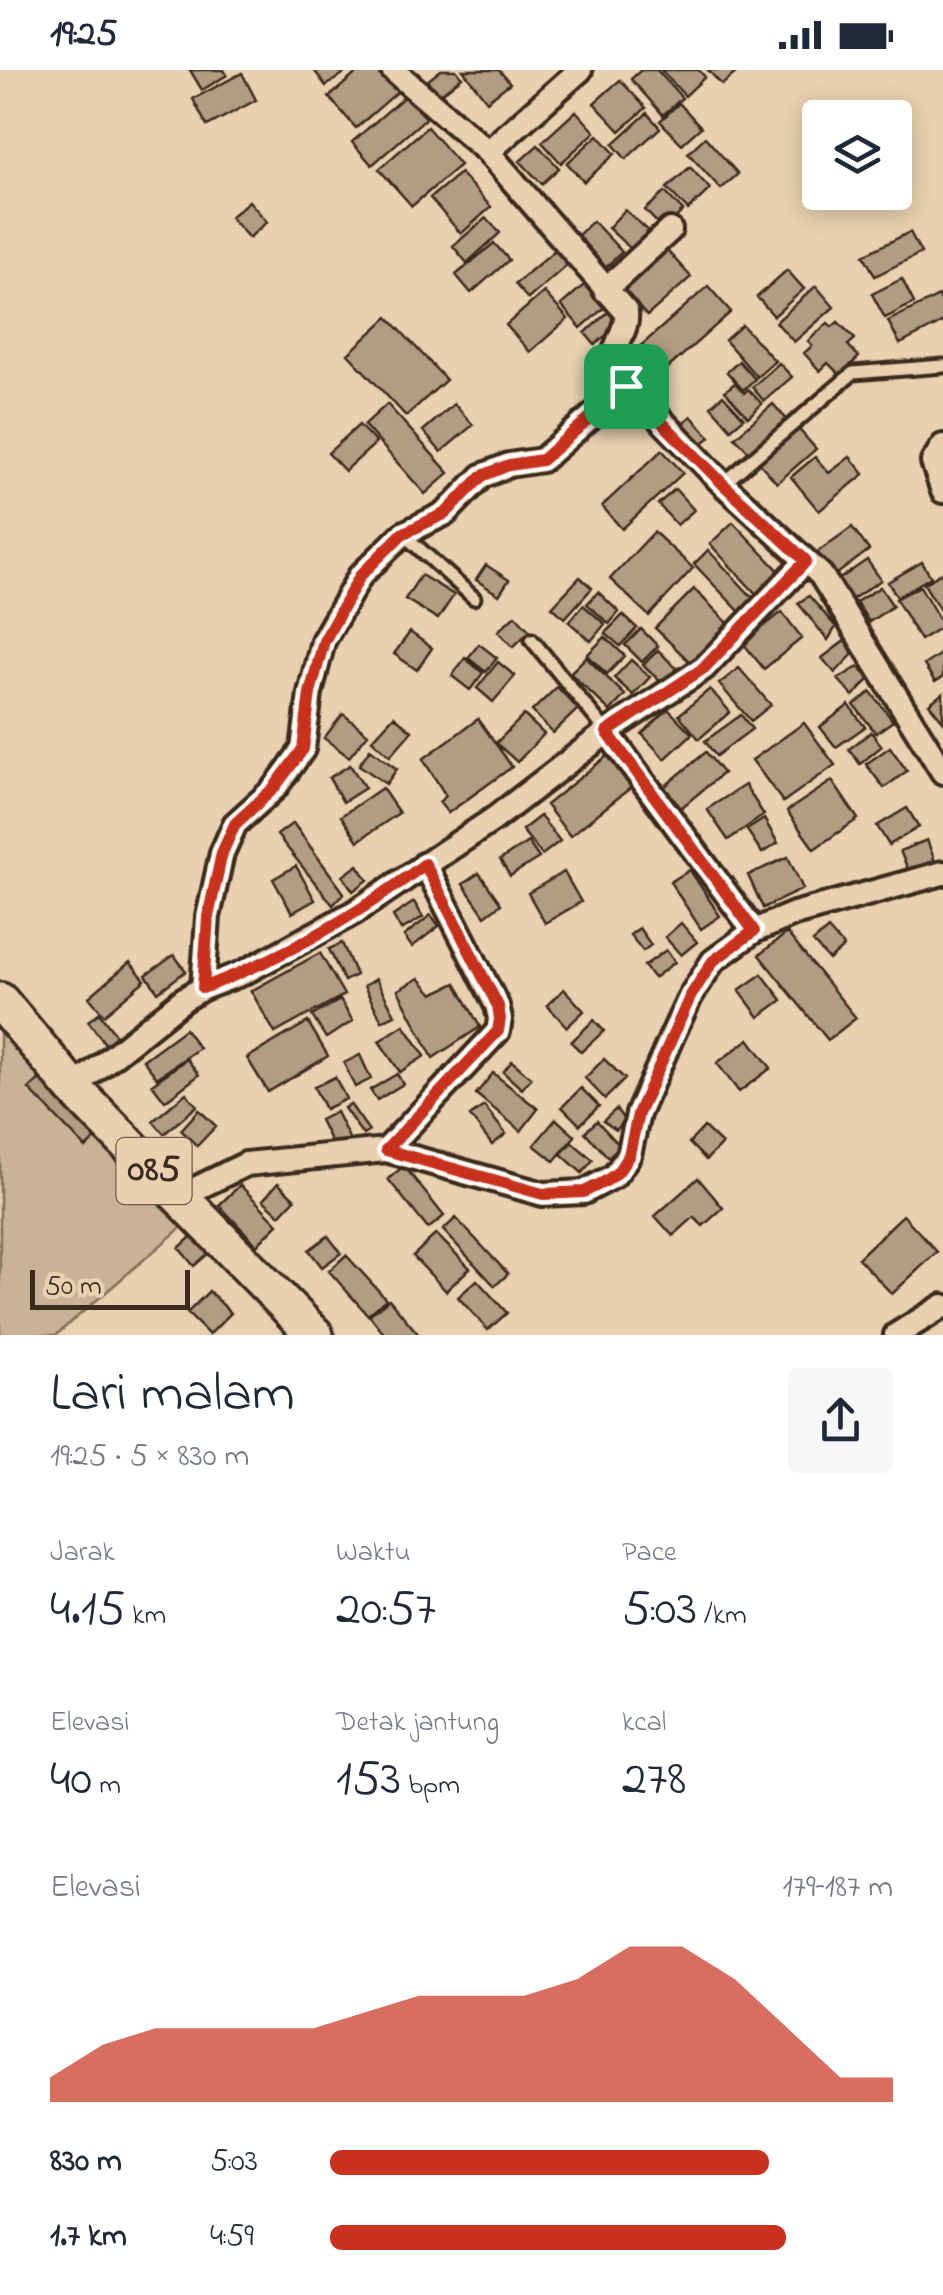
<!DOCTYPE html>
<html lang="id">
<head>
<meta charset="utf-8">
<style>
  :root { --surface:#fff; --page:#f6f6f7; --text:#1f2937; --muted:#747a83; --accent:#c8321e }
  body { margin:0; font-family:"Indie Flower",sans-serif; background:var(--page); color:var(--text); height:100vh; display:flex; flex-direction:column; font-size:38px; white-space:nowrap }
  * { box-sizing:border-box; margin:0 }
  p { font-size:32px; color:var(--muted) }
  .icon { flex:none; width:55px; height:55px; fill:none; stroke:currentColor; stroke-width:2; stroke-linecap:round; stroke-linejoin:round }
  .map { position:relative; height:1265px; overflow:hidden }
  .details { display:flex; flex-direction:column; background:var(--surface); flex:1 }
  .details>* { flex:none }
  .tools { position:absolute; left:802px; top:30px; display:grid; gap:20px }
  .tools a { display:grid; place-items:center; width:110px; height:110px; border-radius:10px; background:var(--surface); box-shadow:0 5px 25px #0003; font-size:50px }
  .scale { position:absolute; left:30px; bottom:25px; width:160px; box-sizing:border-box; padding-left:10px; border:5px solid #3b2a1e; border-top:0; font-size:28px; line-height:35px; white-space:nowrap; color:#3b2a1e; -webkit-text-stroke:8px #e8d0b0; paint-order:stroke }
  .pin { position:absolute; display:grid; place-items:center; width:85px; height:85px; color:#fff; margin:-42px; border-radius:20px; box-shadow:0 5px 15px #0006 }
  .round { display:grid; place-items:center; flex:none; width:105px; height:105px; border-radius:10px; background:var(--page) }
  .summary { display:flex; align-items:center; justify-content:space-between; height:170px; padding:0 50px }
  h1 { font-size:55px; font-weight:600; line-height:75px }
  .metrics { display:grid; grid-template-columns:repeat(3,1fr); gap:15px; height:170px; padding:10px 50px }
  .metrics div { display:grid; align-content:center }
  .metrics b { font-size:50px; font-weight:600 }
  .metrics small { font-size:28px; font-weight:400 }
  .metrics p { font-size:28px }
  .chart { height:280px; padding:20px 50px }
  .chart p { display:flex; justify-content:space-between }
  .chart svg { width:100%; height:180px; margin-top:10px; fill:var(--accent); opacity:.7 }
  ul { padding:0 50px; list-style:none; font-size:32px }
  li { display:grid; grid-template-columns:160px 120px 1fr; align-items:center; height:75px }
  li i { height:25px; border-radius:12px; background:var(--accent) }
  .status { display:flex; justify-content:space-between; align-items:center; height:70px; padding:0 50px; background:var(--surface); direction:ltr }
  .status svg { height:28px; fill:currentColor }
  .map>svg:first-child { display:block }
  .green { fill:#c9b296; stroke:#826e5a; stroke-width:2.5 }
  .building { fill:#b29d83; stroke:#3b2a1e; stroke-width:2.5 }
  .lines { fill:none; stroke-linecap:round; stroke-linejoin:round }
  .lane-casing { stroke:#3b2a1e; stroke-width:19 }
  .street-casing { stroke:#3b2a1e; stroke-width:30 }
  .primary-casing { stroke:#3b2a1e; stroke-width:42 }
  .lane { stroke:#e8d0b0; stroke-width:11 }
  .street { stroke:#e8d0b0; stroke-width:22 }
  .primary { stroke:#e8d0b0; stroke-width:35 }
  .route-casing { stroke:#fff; stroke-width:20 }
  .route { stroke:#c8321e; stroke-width:12 }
  .labels { text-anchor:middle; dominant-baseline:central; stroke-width:10; stroke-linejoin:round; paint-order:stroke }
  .shield { fill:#e8d0b0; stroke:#6f5c4a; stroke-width:2.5 }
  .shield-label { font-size:38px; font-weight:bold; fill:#3b2a1e }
</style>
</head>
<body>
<div class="status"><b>19:25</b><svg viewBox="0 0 49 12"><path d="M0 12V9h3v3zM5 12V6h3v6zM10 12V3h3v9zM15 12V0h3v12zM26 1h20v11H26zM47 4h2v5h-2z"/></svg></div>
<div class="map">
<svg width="943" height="1265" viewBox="0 0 943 1265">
  <rect width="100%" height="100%" fill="#e8d0b0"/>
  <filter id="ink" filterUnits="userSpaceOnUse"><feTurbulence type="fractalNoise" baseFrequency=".01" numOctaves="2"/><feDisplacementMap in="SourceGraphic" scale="20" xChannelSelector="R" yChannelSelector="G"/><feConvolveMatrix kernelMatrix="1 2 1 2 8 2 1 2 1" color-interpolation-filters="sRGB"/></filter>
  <g filter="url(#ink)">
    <path class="green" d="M0,957L182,1157L56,1265H0Z"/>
    <path class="building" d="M190,0H224L227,5L202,20Z
      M314,0H340L343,4L326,16Z
      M360,0H386L402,18L356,58L329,27Z
      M441,0H456L462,7L438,26L426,12Z
      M463,0H499L510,13L487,31Z
      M641,0H657L682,28L663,45L631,9Z
      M661,0H699L705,7L685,26Z
      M708,0H739L722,15Z
      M242,3L256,30L207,56L193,29Z
      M620,10L646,38L620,61L594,33Z
      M406,25L426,48L372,95L352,72Z
      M679,33L701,57L682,74L660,51Z
      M576,41L595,62L561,93L542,72Z
      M647,43L660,58L626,89L613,74Z
      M427,57L460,95L412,136L379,99Z
      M598,65L615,84L584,112L567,93Z
      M705,67L738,104L721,119L688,83Z
      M538,75L559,98L542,114L520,91Z
      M690,97L710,119L688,140L667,118Z
      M460,103L491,137L461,164L430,128Z
      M665,122L683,141L663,159L645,140Z
      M249,131L267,152L249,168L230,147Z
      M625,140L650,162L633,181L608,158Z
      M486,148L500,163L467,193L453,176Z
      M593,151L622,182L606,197L577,166Z
      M910,162L921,183L875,206L864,185Z
      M494,173L509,190L471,223L456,205Z
      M660,173L691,207L647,246L617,213Z
      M555,180L568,194L528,229L515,214Z
      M787,200L804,219L774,246L757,227Z
      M902,209L914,233L885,248L872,224Z
      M584,215L604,238L581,258L561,235Z
      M708,216L731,242L649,315L626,289Z
      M816,216L834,237L794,272L776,252Z
      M544,222L568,249L530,282L506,255Z
      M939,226L943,234V252L900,274L888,251Z
      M608,242L619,254L595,275L585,263Z
      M388,247L446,310L406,346L348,284Z
      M838,252L855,269L848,275L859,287L840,305L828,293L820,301L804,283L812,276L808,271L828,253L832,257Z
      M742,255L775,291L757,307L725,270Z
      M739,291L755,309L743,320L727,302Z
      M779,293L792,307L764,331L752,317Z
      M735,313L744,323L748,319L762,334L748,347L725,321Z
      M723,325L744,348L731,359L711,336Z
      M387,334L449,403L425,424L364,355Z
      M454,334L473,355L441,382L423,361Z
      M773,334L789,352L752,385L735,367Z
      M691,346L710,367L697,378L679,357Z
      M359,355L376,373L345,401L328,383Z
      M795,355L816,379L777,413L756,389Z
      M662,380L683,403L622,459L602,436Z
      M815,387L829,403L850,387L864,404L819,441L791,407Z
      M675,419L694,440L677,455L658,434Z
      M733,452L784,506L760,528L710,474Z
      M852,457L869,480L833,507L816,483Z
      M654,462L693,498L649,546L610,509Z
      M708,480L754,529L740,542L694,494Z
      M867,490L881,510L851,530L838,510Z
      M922,492L931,507L897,527L888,512Z
      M486,495L509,510L499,525L476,510Z
      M943,502V545L924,514Z
      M421,505L454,525L438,549L405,529Z
      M580,507L592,518L565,548L552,537Z
      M920,516L943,556L920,570L896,529Z
      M880,517L893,536L869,552L856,532Z
      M694,519L733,558L694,596L655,558Z
      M598,522L619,542L609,554L587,534Z
      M809,526L836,557L828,570L798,533Z
      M583,535L605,554L591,571L569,552Z
      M782,542L802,568L764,599L743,573Z
      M515,545L530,561L513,577L498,561Z
      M623,545L637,558L620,576L605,563Z
      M641,559L658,576L642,592L625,575Z
      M410,562L432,578L417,600L394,584Z
      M605,567L625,586L607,604L587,585Z
      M846,570L853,584L835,603L822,588Z
      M479,574L497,588L486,602L468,588Z
      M658,580L683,605L669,620L643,595Z
      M943,582V607L935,612L924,595Z
      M586,587L625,625L610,641L570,603Z
      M465,588L483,603L470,620L452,606Z
      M631,590L650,607L633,625L614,608Z
      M498,592L515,606L493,632L477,618Z
      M858,597L871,608L853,626L838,609Z
      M739,598L771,635L751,651L719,614Z
      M557,617L578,639L553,663L532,641Z
      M710,619L730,642L699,669L679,645Z
      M871,622L893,651L876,663L854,635Z
      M943,623V651L929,634Z
      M849,635L865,657L836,677L820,657Z
      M668,639L692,664L665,689L642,664Z
      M343,644L368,664L349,687L324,668Z
      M524,645L544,664L517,692L496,673Z
      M741,645L752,659L716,686L705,671Z
      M394,646L412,661L390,686L372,670Z
      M478,649L512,697L448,743L439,732L446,726L423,689Z
      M804,653L835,695L783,732L752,690Z
      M871,662L882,676L860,694L849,679Z
      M890,677L907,701L884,718L866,694Z
      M370,679L397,699L386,714L359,695Z
      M612,682L639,711L570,766L546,735Z
      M706,682L723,703L681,738L664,717Z
      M350,695L365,718L343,732L329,708Z
      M832,711L858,749L814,779L787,741Z
      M745,715L764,745L728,770L707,739Z
      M382,718L399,743L358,771L341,746Z
      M907,738L919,757L889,775L877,756Z
      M540,746L560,771L542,785L522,760Z
      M764,749L778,773L762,783L747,760Z
      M293,753L344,823L333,835L277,765Z
      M927,770L936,794L910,804L900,781Z
      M528,772L539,788L510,806L500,790Z
      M788,787L803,819L763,838L748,805Z
      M358,795L368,810L353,821L343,806Z
      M296,796L315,830L292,843L273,809Z
      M690,800L720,846L701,859L670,812Z
      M564,802L581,832L545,853L528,823Z
      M479,803L501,834L485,846L463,814Z
      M414,832L423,847L401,860L393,846Z
      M431,845L439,856L412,877L404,866Z
      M681,853L697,872L681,885L665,867Z
      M639,858L651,875L643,881L630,865Z
      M828,859L844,877L829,890L813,872Z
      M787,863L856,948L828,970L759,885Z
      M342,873L356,905L344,911L329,879Z
      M666,880L675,892L654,908L644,896Z
      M320,883L344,925L275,963L251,921Z
      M174,885L186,901L158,922L146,905Z
      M130,892L145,910L104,945L89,927Z
      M762,904L782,930L759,947L739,920Z
      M419,908L433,924L456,913L480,957L433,988L398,920Z
      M376,909L395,945L382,951L364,916Z
      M564,919L584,941L567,957L547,935Z
      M340,930L353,951L326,968L312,946Z
      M99,943L117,967L106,975L88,951Z
      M594,950L604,961L581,982L571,972Z
      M308,952L328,986L268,1022L247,988Z
      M404,955L425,986L400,1002L379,971Z
      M185,959L199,978L157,1008L143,990Z
      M749,969L771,998L739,1022L717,993Z
      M360,985L371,1009L355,1017L344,993Z
      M187,989L199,1005L165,1031L152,1014Z
      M604,989L625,1009L605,1029L585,1008Z
      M512,991L531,1008L522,1019L503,1002Z
      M493,1003L538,1039L521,1061L476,1024Z
      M45,1004L102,1063L86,1078L29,1019Z
      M397,1004L403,1014L377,1030L370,1020Z
      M335,1007L346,1029L325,1039L314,1017Z
      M581,1018L599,1036L580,1055L562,1037Z
      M186,1023L197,1036L164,1064L153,1051Z
      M350,1034L369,1061L363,1065L344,1038Z
      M484,1036L506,1064L492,1075L470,1046Z
      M616,1039L625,1051L616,1060L603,1051Z
      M199,1040L216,1056L197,1076L181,1060Z
      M336,1042L350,1070L334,1078L320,1050Z
      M556,1049L575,1066L554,1091L534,1075Z
      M597,1051L620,1076L608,1087L585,1062Z
      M704,1057L722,1074L706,1090L689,1073Z
      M572,1072L593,1090L582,1103L561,1084Z
      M404,1096L444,1146L428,1159L388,1109Z
      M698,1108L723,1138L703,1156L694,1147L673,1166L655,1146Z
      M278,1113L295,1129L280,1145L263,1130Z
      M240,1115L278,1154L257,1175L219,1135Z
      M903,1145L937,1182L892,1224L858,1188Z
      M456,1148L508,1204L495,1216L443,1160Z
      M436,1164L470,1198L446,1221L413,1186Z
      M193,1165L209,1183L194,1196L179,1178Z
      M328,1166L341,1183L322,1197L309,1180Z
      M346,1185L386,1229L368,1245L329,1201Z
      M477,1210L507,1243L488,1260L458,1227Z
      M209,1221L231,1243L209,1265L187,1243Z
      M389,1229L419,1265H385L369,1245Z"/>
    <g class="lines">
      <g class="lane-casing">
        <path id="lane" d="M723,414L853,303L943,296
          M403,464L474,528
          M532,570L607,662"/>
      </g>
      <g class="street-casing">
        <path id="street" d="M393,0L488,82L626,242C629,263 607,279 615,302L723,414L821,505L943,702
          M488,82L580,0
          M605,220L670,160
          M943,376L933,392L943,421
          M607,662L754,861
          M203,918L243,903L355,842L494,749L607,662L704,598L806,491
          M73,1018L184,929L203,918L208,847L222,783L235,754L275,718L303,679L310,623L323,571L360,506L403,464L446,443L482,406L509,395L542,390L626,316
          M386,1080L498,961L500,949L497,936L425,794
          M179,1127L246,1094L386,1080L543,1124L584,1122L614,1106L629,1085L638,1044L672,966L690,927L713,891L754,861L794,844L943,803
          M896,1265L943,1236"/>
      </g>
      <g class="primary-casing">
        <path id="primary" d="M0,931L73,1018L315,1265"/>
      </g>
      <use href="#lane" class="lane"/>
      <use href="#street" class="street"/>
      <use href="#primary" class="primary"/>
    </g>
  </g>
  <g class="lines" filter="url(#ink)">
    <g class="route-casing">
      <path id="route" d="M626,316L723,414L806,491L704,598L607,662L754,861L713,891L690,927L638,1044L629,1085L618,1102L606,1111L584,1122L543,1124L386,1080L498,961L500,949L498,936L425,794C358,845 282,888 203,918L208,847L222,783L235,754L274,718L303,679L310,623L324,571L360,506L402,464L446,443L482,406L509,395L542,390Z"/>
    </g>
    <use href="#route" class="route"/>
  </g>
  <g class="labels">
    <rect class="shield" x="116.5" y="1068" width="75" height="66" rx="8"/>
    <g class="shield-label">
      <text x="154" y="1101">085</text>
    </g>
  </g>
</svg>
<div class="tools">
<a><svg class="icon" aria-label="layers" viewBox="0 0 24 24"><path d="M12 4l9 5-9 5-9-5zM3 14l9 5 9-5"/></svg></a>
</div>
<div class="scale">50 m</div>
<div class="pin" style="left:626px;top:316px;background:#1e9e55"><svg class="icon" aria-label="arrive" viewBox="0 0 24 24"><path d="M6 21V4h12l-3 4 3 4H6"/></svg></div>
</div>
<section class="details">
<div class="summary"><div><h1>Lari malam</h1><p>19:25 · 5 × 830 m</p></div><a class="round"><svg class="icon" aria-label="share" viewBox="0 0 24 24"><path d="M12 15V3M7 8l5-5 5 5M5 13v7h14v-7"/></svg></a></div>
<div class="metrics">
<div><p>Jarak</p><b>4.15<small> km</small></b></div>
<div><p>Waktu</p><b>20:57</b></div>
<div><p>Pace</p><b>5:03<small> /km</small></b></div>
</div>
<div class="metrics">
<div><p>Elevasi</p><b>40<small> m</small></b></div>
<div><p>Detak jantung</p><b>153<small> bpm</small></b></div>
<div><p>kcal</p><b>278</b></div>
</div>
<div class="chart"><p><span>Elevasi</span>179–187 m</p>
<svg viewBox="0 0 160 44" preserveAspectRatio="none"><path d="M0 44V38L10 30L20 26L30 26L40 26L50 26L60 22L70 18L80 18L90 18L100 14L110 6L120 6L130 14L140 26L150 38L160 38V44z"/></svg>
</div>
<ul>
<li><b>830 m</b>5:03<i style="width:78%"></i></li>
<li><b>1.7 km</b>4:59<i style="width:81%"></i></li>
</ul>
</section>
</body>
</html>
